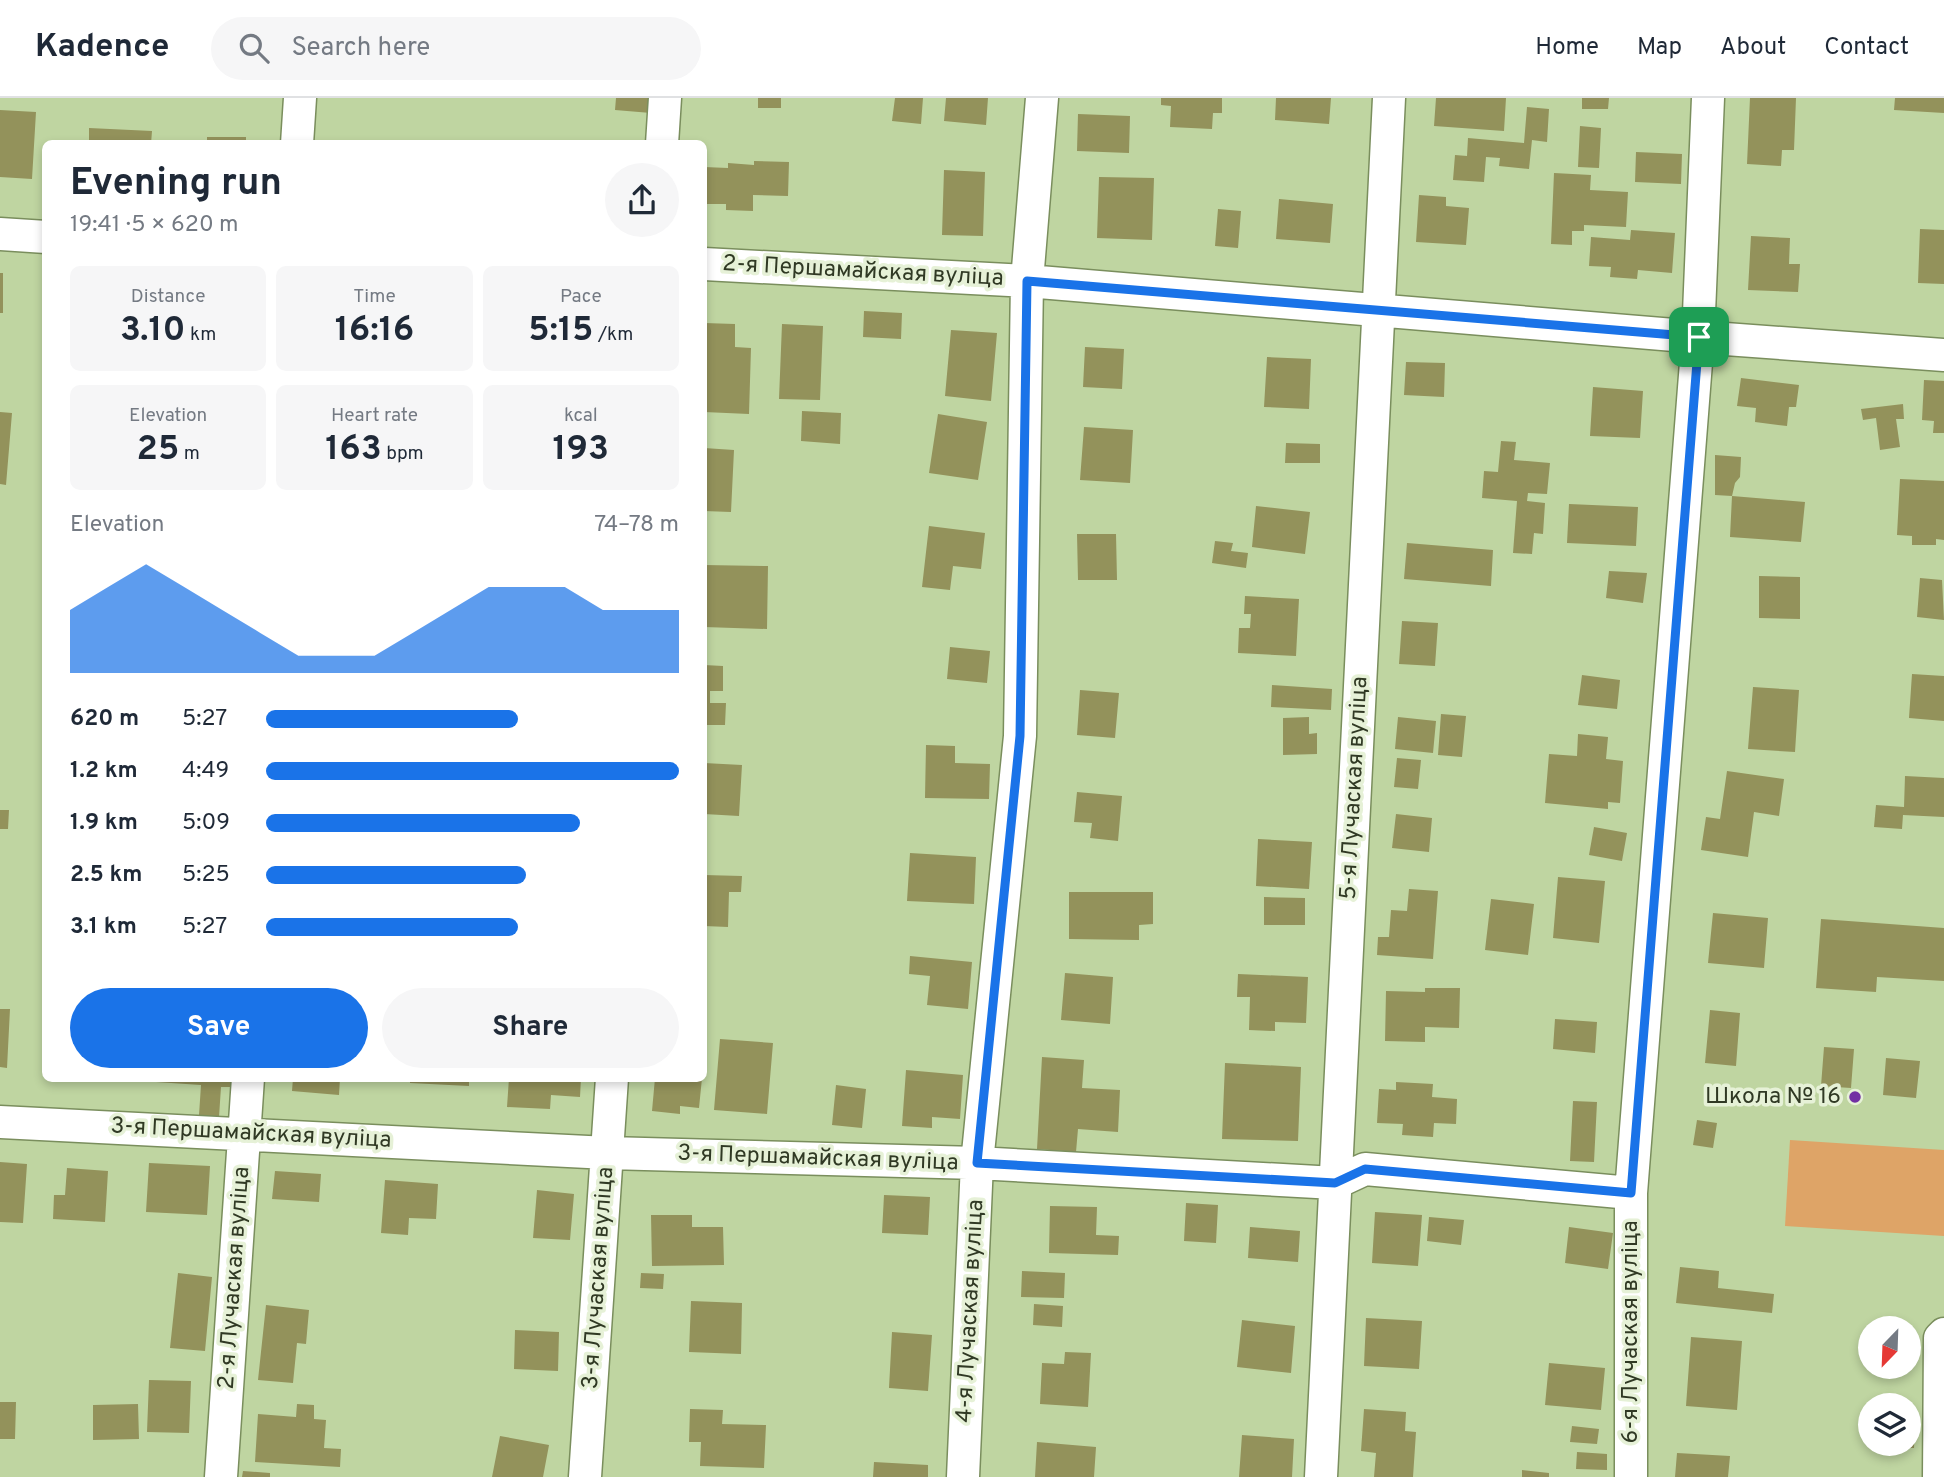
<!DOCTYPE html>
<html lang="en">
<head>
<meta charset="utf-8">
<style>
  :root { --surface:#fff; --page:#f6f6f7; --text:#1f2937; --muted:#747a83; --line:#e0e1e3; --accent:#1a73e8 }
  body { margin:0; font-family:Overpass,sans-serif; background:var(--page); color:var(--text); height:100vh; display:flex; flex-direction:column; font-size:26px; white-space:nowrap }
  * { box-sizing:border-box; margin:0 }
  p { font-size:23px; color:var(--muted) }
  .icon { flex:none; width:38px; height:38px; fill:none; stroke:currentColor; stroke-width:2; stroke-linecap:round; stroke-linejoin:round }
  .map { position:relative; flex:1; overflow:hidden }
  .sheet { position:absolute; left:42px; top:42px; width:665px; height:942px; display:flex; flex-direction:column; background:var(--surface); border-radius:10px; box-shadow:0 4px 10px #0003 }
  .sheet>* { flex:none }
  .needle { width:46px; rotate:203deg }
  .fabs { position:absolute; left:1858px; top:1218px; display:grid; gap:14px }
  .fabs a { display:grid; place-items:center; width:63px; height:63px; border-radius:50%; background:var(--surface); box-shadow:0 4px 10px #0003; font-size:35px }
  .pin { position:absolute; display:grid; place-items:center; width:60px; height:60px; color:#fff; margin:-30px; border-radius:14px; box-shadow:0 4px 10px #0006 }
  .round { display:grid; place-items:center; flex:none; width:74px; height:74px; border-radius:37px; background:var(--page) }
  .headline { display:flex; align-items:center; justify-content:space-between; height:119px; padding:0 28px }
  h1 { font-size:38px; font-weight:700; line-height:52px }
  .stats { display:grid; grid-template-columns:repeat(3,1fr); gap:10px; height:119px; padding:7px 28px }
  .stats div { display:grid; align-content:center; border-radius:10px; background:var(--page); text-align:center }
  .stats b { font-size:35px; font-weight:700 }
  .stats small { font-size:19px; font-weight:400 }
  .stats p { font-size:19px }
  .chart { height:196px; padding:14px 28px }
  .chart p { display:flex; justify-content:space-between }
  .chart svg { width:100%; height:126px; margin-top:7px; fill:var(--accent); opacity:.7 }
  .primary-button { display:flex; gap:14px; margin-top:auto; padding:14px 28px }
  .primary-button a { flex:1; height:80px; border-radius:42px; background:var(--accent); color:#fff; font-size:28px; font-weight:700; line-height:80px; text-align:center }
  .primary-button a+a { background:var(--page); color:var(--text) }
  ul { padding:0 28px; list-style:none; font-size:23px }
  li { display:grid; grid-template-columns:112px 84px 1fr; align-items:center; height:52px }
  li i { height:18px; border-radius:9px; background:var(--accent) }
  header { display:flex; align-items:center; gap:42px; box-sizing:border-box; height:98px; padding:0 35px; background:var(--surface); border-bottom:2px solid var(--line) }
  header strong { font-size:33px }
  nav { display:flex; gap:38px; margin-inline-start:auto; font-size:24px }
  .search { width:490px; height:63px; background:var(--page); display:flex; align-items:center; gap:18px; box-sizing:border-box; padding:0 24px; border-radius:38px; color:var(--muted); font-size:26px }
  .map>svg:first-child { display:block }
  .green { fill:#dea467 }
  .building { fill:#93925b }
  .lines { fill:none; stroke-linecap:round; stroke-linejoin:round }
  .street-casing { stroke:#7a8e5d; stroke-width:35 }
  .street { stroke:#fff; stroke-width:32 }
  .route-casing { stroke:#fff; stroke-width:14 }
  .route { stroke:#1a73e8; stroke-width:9 }
  .poi-dot { fill:#722fa3; stroke:#e6f1d7; stroke-width:2.5 }
  .labels { text-anchor:middle; dominant-baseline:central; stroke-width:7; stroke-linejoin:round; paint-order:stroke }
  .street-label { font-size:23px; fill:#303924; stroke:#e6f1d7 }
  .poi-label { font-size:23px; fill:#303924; stroke:#e6f1d7; text-anchor:end }
</style>
</head>
<body>
<header>
<strong>Kadence</strong>
<div class="search"><svg class="icon" aria-label="search" viewBox="0 0 24 24"><circle cx="10" cy="10" r="6"/><path d="M15 15l6 6"/></svg>Search here</div>
<nav><a>Home</a><a>Map</a><a>About</a><a>Contact</a></nav>
</header>
<div class="map">
<svg width="1944" height="1379" viewBox="0 0 1944 1379">
  <rect width="100%" height="100%" fill="#bfd5a1"/>
  <path class="green" d="M1790,1042L1944,1052V1138L1785,1128Z"/>
  <path class="building" d="M616,0H653L651,15L615,12Z
    M758,0H781V10H758Z
    M895,0H923L921,26L892,23Z
    M946,0H988L986,27L944,23Z
    M1161,0H1222V15H1213L1212,31L1170,29L1171,8L1161,7Z
    M1276,0H1331L1329,26L1275,22Z
    M1436,0H1506L1504,33L1434,28Z
    M1582,0H1609L1608,11H1582Z
    M1750,0H1796L1794,52H1782L1781,68L1747,66Z
    M1895,0H1944V15L1894,12Z
    M1527,9L1549,11L1547,44L1532,42L1529,71L1499,68L1500,60L1486,59L1484,84L1453,82L1455,57L1467,58L1468,40L1524,45Z
    M0,12L36,14L32,81L0,79Z
    M1078,16L1130,18L1129,55L1077,53Z
    M1580,28L1601,30L1599,70L1578,69Z
    M89,30L152,33L151,46H89Z
    M207,39H246V46H207Z
    M1636,54L1682,56L1681,86L1635,84Z
    M754,63L789,64L788,98L753,97V113L726,112V106H704V69L728,70V65L754,67Z
    M944,72L985,74L983,138L942,137Z
    M1554,75L1591,77L1590,92L1628,94L1626,129L1584,127V133H1572V147L1551,146Z
    M1099,79L1154,80L1152,142L1097,140Z
    M1419,97L1446,99V108L1469,110L1466,147L1416,144Z
    M1279,101L1333,106L1330,145L1276,141Z
    M1218,111L1241,113L1238,150L1215,148Z
    M1920,131L1944,132V186L1918,185Z
    M1631,132L1675,135L1672,175L1638,172L1637,181L1610,179L1611,169L1589,168L1591,139L1630,142Z
    M1751,138L1790,140L1789,166H1800L1798,194L1748,192Z
    M0,175H3V215H0Z
    M864,213L902,215L901,241L863,239Z
    M704,225L735,226V249L751,250L749,316L704,314Z
    M782,226L823,228L820,302L779,301Z
    M951,232L997,235L991,303L945,298Z
    M1085,249L1124,251L1122,291L1083,289Z
    M1267,259L1311,261L1309,311L1264,309Z
    M1406,264L1445,265L1444,299L1404,297Z
    M1741,280L1799,287L1796,309H1789L1787,328L1755,324L1756,310L1737,308Z
    M1924,282L1944,283V335H1933L1934,323L1922,322Z
    M1593,289L1643,293L1640,340L1590,338Z
    M1903,306L1904,321H1896L1900,349L1880,352L1876,320L1863,322L1861,311Z
    M802,313L841,315L840,346L801,343Z
    M0,314L12,315L6,387L0,386Z
    M938,316L987,324L978,382L929,375Z
    M1084,329L1133,332L1130,385L1080,382Z
    M1501,343L1516,344L1514,362L1550,365L1547,396L1528,395L1527,403L1545,405L1543,436L1534,435L1532,456L1513,455L1517,403L1482,400L1484,373L1498,374Z
    M1286,345L1320,346V365H1285Z
    M704,350L734,352L731,414L704,413Z
    M1715,357L1741,359L1740,379L1735,385L1732,398L1805,404L1801,444L1730,439L1732,398L1715,397Z
    M1900,381L1944,383V442L1936,441V447H1912V438L1897,437Z
    M1569,406L1638,409L1636,448L1567,445Z
    M1256,408L1310,414L1305,456L1252,449Z
    M929,428L985,435L981,471L953,468L950,492L922,489Z
    M1077,436H1116L1117,482H1078Z
    M1215,443L1233,445L1231,453L1248,455L1246,470L1212,465Z
    M1407,445L1493,452L1491,488L1404,481Z
    M704,467L768,468L767,531L704,529Z
    M1609,473L1647,475L1643,505L1606,500Z
    M1759,478L1800,479V521L1759,520Z
    M1920,480L1942,482L1944,522L1917,519Z
    M1245,498L1299,501L1296,558L1238,555L1239,530H1250L1251,516H1244Z
    M1402,523L1438,525L1435,568L1399,566Z
    M950,549L990,553L987,585L947,581Z
    M704,567L723,568V593H710V605H726L725,627H704Z
    M1912,576L1944,578V623L1909,620Z
    M1582,577L1620,582L1617,611L1578,607Z
    M1272,587L1332,591L1331,612L1271,609Z
    M1753,589L1799,592L1795,654L1748,651Z
    M1080,592L1119,595L1115,640L1077,637Z
    M1441,616L1466,618L1462,659L1438,657Z
    M1309,619V636L1317,635V656L1283,657V620Z
    M1398,619L1436,623L1433,655L1395,651Z
    M1578,636L1608,639L1606,661L1623,663L1620,705L1608,704V711L1545,705L1549,656L1577,658Z
    M926,647L955,648V665L990,666L989,701L925,700Z
    M1397,660L1421,662L1418,691L1394,689Z
    M704,665L742,667L739,718L704,716Z
    M1727,673L1784,681L1779,718L1754,714L1748,759L1701,752L1706,719L1720,721Z
    M1905,678L1944,680V719L1903,717L1902,731L1874,729L1876,707L1904,709Z
    M1077,694L1122,698L1118,743L1090,740L1092,725L1074,724Z
    M0,712H9L8,731H0Z
    M1396,716L1432,720L1429,754L1392,750Z
    M1594,729L1627,735L1622,763L1589,757Z
    M1258,741L1312,744L1309,791L1256,788Z
    M910,755L976,759L974,806L907,803Z
    M704,777L742,778L741,794H729L728,829L704,828Z
    M1558,779L1605,783L1599,845L1553,840Z
    M1409,791L1438,793L1433,861L1377,857L1378,839H1389L1391,812L1407,813Z
    M1069,794H1153V826L1139,827V842L1069,841Z
    M1264,799L1305,800V827H1264Z
    M1491,801L1534,806L1528,857L1485,852Z
    M1713,815L1768,820L1764,870L1708,865Z
    M1821,821L1944,830V883L1877,879L1876,894L1816,890Z
    M910,858L972,864L968,911L927,907L930,878L909,876Z
    M1065,875L1113,879L1110,926L1061,922Z
    M1238,876L1308,879L1306,925L1275,924V933L1249,932L1250,899H1237Z
    M1425,890H1460L1459,930L1425,929V944L1385,943L1386,893L1425,894Z
    M0,911H10L7,970L0,969Z
    M1710,912L1740,915L1736,968L1705,965Z
    M1555,921L1597,924L1595,955L1553,951Z
    M720,941L773,945L767,1016L714,1012Z
    M1824,949L1854,951L1851,990L1821,988Z
    M1042,959L1084,962L1082,990L1120,992L1118,1034L1078,1031L1076,1054L1037,1051Z
    M1886,960L1920,963L1916,1000L1883,997Z
    M1225,965L1301,969L1298,1043L1222,1041Z
    M906,972L963,977L960,1021L932,1019V1030L902,1028Z
    M141,980H232V989H221L219,1019L199,1017L201,987L141,983Z
    M293,980H340L339,997L292,993Z
    M410,980H469V988L410,985Z
    M509,980H581L580,999L551,997L550,1011L507,1009Z
    M655,980H702L699,1010L680,1008V1016L652,1013Z
    M1396,984L1433,986L1432,999L1457,1001L1456,1026L1434,1025L1433,1039L1402,1037L1403,1026L1377,1025L1379,991L1396,992Z
    M836,987L866,991L862,1030L832,1027Z
    M1573,1003L1597,1004L1594,1064L1570,1063Z
    M1697,1022L1717,1025L1713,1050L1693,1047Z
    M0,1064L27,1066L23,1125L0,1124Z
    M149,1065L210,1068L207,1117L146,1114Z
    M67,1070L108,1073L105,1124L53,1121L54,1097H65Z
    M275,1073L321,1076L319,1104L272,1101Z
    M385,1082L438,1086L436,1121L409,1120L408,1137L381,1135Z
    M537,1092L574,1096L570,1142L533,1140Z
    M884,1097L930,1099L928,1137L882,1135Z
    M1186,1105L1218,1107L1216,1145L1184,1143Z
    M1050,1108L1097,1109L1096,1137L1119,1138L1118,1157L1049,1155Z
    M1375,1114L1422,1117L1418,1168L1372,1165Z
    M651,1117H692V1129H723L724,1167L652,1168Z
    M1429,1119L1464,1122L1461,1147L1427,1143Z
    M1250,1129L1300,1133L1298,1164L1248,1160Z
    M1569,1129L1613,1135L1608,1171L1565,1165Z
    M1680,1169L1719,1173L1718,1190L1774,1196L1772,1215L1676,1205Z
    M1022,1173L1065,1175L1064,1200L1021,1199Z
    M178,1175L212,1179L205,1253L170,1250Z
    M641,1175L664,1176L663,1191L640,1190Z
    M691,1203L742,1205L741,1256L689,1254Z
    M1034,1206L1063,1208L1062,1229L1033,1227Z
    M266,1207L309,1212L306,1246L297,1245L293,1285L258,1282Z
    M1366,1220L1422,1223L1419,1271L1364,1268Z
    M1242,1222L1295,1228L1291,1275L1237,1269Z
    M515,1232L559,1234L558,1273L514,1271Z
    M892,1234L932,1237L928,1293L889,1290Z
    M1691,1239L1742,1243L1737,1312L1686,1308Z
    M1065,1254L1091,1255L1088,1309L1040,1306L1042,1265L1064,1266Z
    M1549,1265L1605,1270L1601,1312L1545,1307Z
    M149,1282L191,1283L189,1335L147,1334Z
    M0,1304H16L15,1341H0Z
    M138,1306L139,1341L93,1342V1307Z
    M297,1306L314,1307V1321L326,1322L324,1350L341,1351L340,1369L255,1364L258,1316L296,1319Z
    M690,1311L723,1312L722,1326L766,1327L764,1370L700,1368L701,1344H689Z
    M1364,1311L1406,1314L1405,1333L1416,1334L1413,1379H1374L1376,1355L1361,1353Z
    M1909,1325H1915L1914,1350H1889V1346H1909Z
    M1572,1328L1599,1331L1597,1346L1570,1344Z
    M1242,1337L1294,1341L1292,1379H1239Z
    M500,1338L549,1347L543,1379H492Z
    M1037,1344L1096,1349L1094,1379H1035Z
    M1577,1354L1607,1356V1372L1576,1371Z
    M1677,1355L1730,1358L1728,1379H1675Z
    M874,1364L928,1367V1379H873Z
    M1522,1372L1549,1375V1379H1522Z
    M243,1373L270,1375V1379H242Z"/>
  <g class="lines">
    <g class="street-casing">
      <path id="street" d="M297,46L300,0
        M662,46L665,0
        M0,136L46,139
        M704,166L1027,183L1698,239L1944,257
        M0,1024L608,1055L977,1065L1335,1085L1365,1071L1631,1095
        M221,1379L248,980
        M585,1379L612,980
        M963,1379L977,1065L1020,638L1027,183L1042,0
        M1321,1379L1389,0
        M1631,1379V1095L1698,239L1708,0
        M1939,1379L1940,1240L1944,1236"/>
    </g>
    <use href="#street" class="street"/>
  </g>
  <g class="lines">
    <g class="route-casing">
      <path id="route" d="M1027,183L1699,239L1631,1095L1365,1071L1335,1085L977,1065L1020,638Z"/>
    </g>
    <use href="#route" class="route"/>
  </g>
  <circle class="poi-dot" cx="1855" cy="999" r="7"/>
  <g class="labels">
    <g class="street-label">
      <text transform="translate(863 174) rotate(3)">2-я Першамайская вуліца</text>
      <text transform="translate(1355 690) rotate(-87)">5-я Лучаская вуліца</text>
      <text transform="translate(251 1036) rotate(3)">3-я Першамайская вуліца</text>
      <text transform="translate(818 1061) rotate(2)">3-я Першамайская вуліца</text>
      <text transform="translate(235 1180) rotate(-86)">2-я Лучаская вуліца</text>
      <text transform="translate(599 1180) rotate(-86)">3-я Лучаская вуліца</text>
      <text transform="translate(971 1213) rotate(-87)">4-я Лучаская вуліца</text>
      <text transform="translate(1631 1234) rotate(-90)">6-я Лучаская вуліца</text>
    </g>
    <g class="poi-label">
      <text x="1841" y="999">Школа № 16</text>
    </g>
  </g>
</svg>
<div class="fabs">
<a><svg class="needle" viewBox="-14 -14 28 28"><path d="M0-13l5 13h-10z" fill="#e53935"/><path d="M0 13l5-13h-10z" fill="#747a83"/></svg></a>
<a><svg class="icon" aria-label="layers" viewBox="0 0 24 24"><path d="M12 4l9 5-9 5-9-5zM3 14l9 5 9-5"/></svg></a>
</div>
<div class="pin" style="left:1699px;top:239px;background:#1e9e55"><svg class="icon" aria-label="arrive" viewBox="0 0 24 24"><path d="M6 21V4h12l-3 4 3 4H6"/></svg></div>
<section class="sheet">
<div class="headline"><div><h1>Evening run</h1><p>19:41 · 5 × 620 m</p></div><a class="round"><svg class="icon" aria-label="share" viewBox="0 0 24 24"><path d="M12 15V3M7 8l5-5 5 5M5 13v7h14v-7"/></svg></a></div>
<div class="stats">
<div><p>Distance</p><b>3.10<small> km</small></b></div>
<div><p>Time</p><b>16:16</b></div>
<div><p>Pace</p><b>5:15<small> /km</small></b></div>
</div>
<div class="stats">
<div><p>Elevation</p><b>25<small> m</small></b></div>
<div><p>Heart rate</p><b>163<small> bpm</small></b></div>
<div><p>kcal</p><b>193</b></div>
</div>
<div class="chart"><p><span>Elevation</span>74–78 m</p>
<svg viewBox="0 0 160 44" preserveAspectRatio="none"><path d="M0 44V22L10 14L20 6L30 14L40 22L50 30L60 38L70 38L80 38L90 30L100 22L110 14L120 14L130 14L140 22L150 22L160 22V44z"/></svg>
</div>
<ul>
<li><b>620 m</b>5:27<i style="width:61%"></i></li>
<li><b>1.2 km</b>4:49<i style="width:100%"></i></li>
<li><b>1.9 km</b>5:09<i style="width:76%"></i></li>
<li><b>2.5 km</b>5:25<i style="width:63%"></i></li>
<li><b>3.1 km</b>5:27<i style="width:61%"></i></li>
</ul>
<div class="primary-button"><a>Save</a><a>Share</a></div>
</section>
</div>
</body>
</html>
